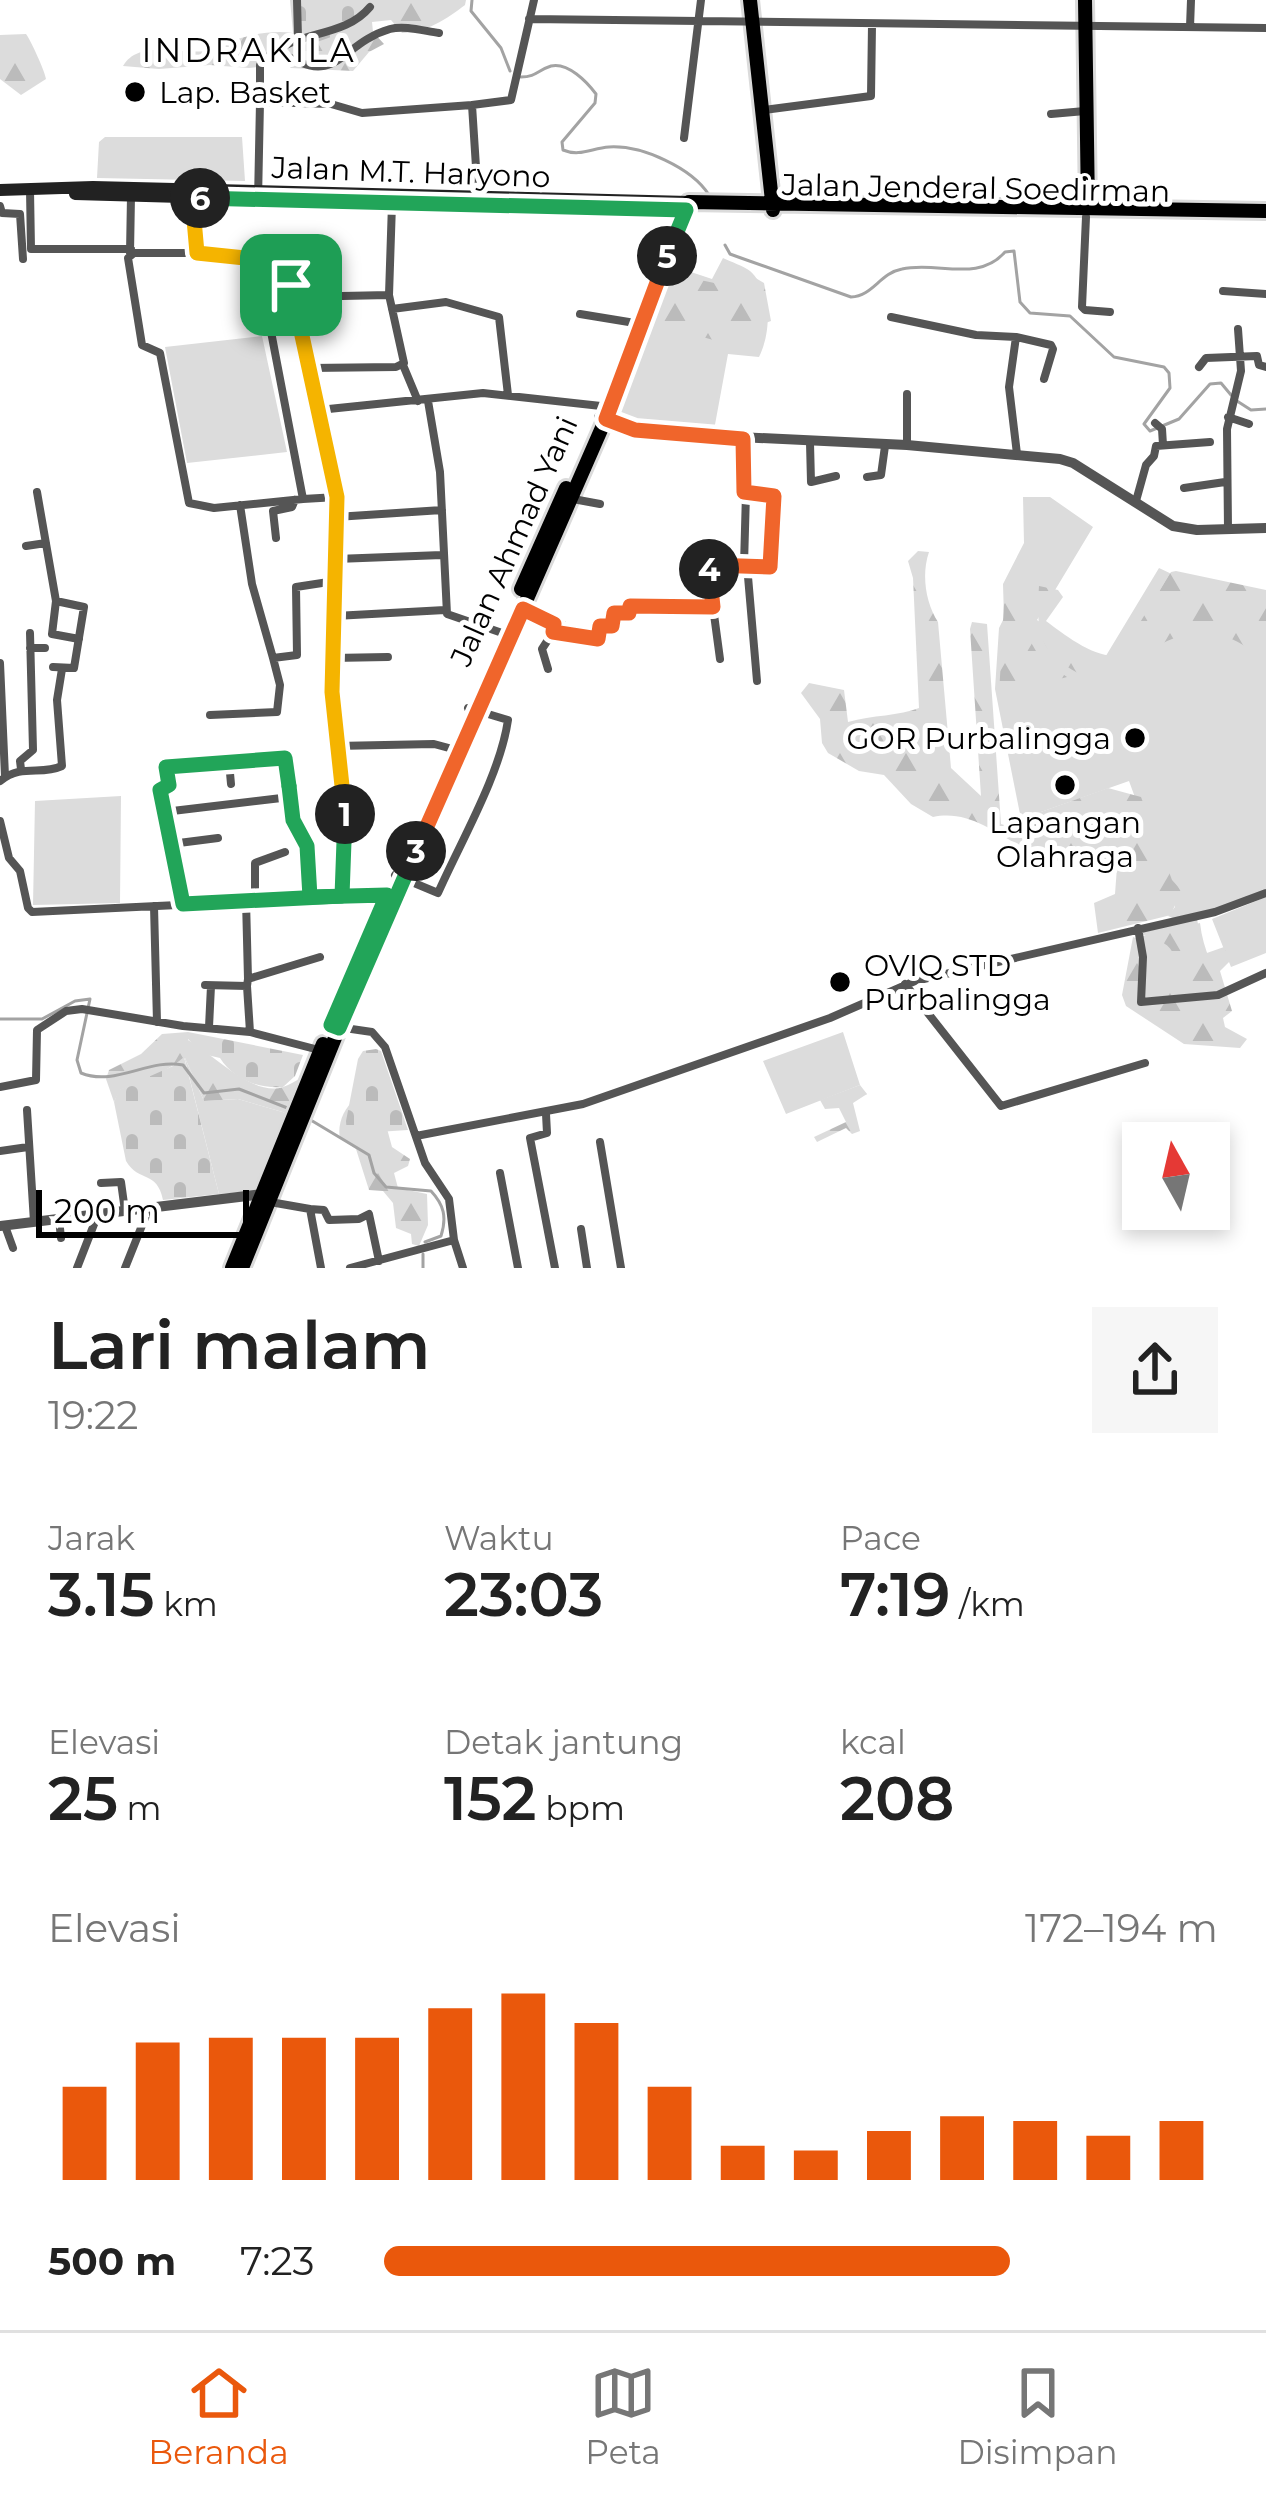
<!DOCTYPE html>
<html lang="id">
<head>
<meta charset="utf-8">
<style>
  :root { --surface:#fff; --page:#f6f6f6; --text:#222; --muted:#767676; --line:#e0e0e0; --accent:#ea580c }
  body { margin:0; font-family:Montserrat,sans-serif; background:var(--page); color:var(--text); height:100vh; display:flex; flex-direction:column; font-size:45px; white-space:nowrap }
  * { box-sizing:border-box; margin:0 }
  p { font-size:39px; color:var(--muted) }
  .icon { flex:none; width:66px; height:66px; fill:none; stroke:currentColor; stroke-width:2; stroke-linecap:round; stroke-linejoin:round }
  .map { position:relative; height:1268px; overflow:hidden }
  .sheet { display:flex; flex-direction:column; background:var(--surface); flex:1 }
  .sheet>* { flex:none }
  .needle { width:78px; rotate:352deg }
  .tools { position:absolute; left:1122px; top:1122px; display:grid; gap:24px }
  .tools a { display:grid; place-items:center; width:108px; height:108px; border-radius:0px; background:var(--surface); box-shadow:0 6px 18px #0003; font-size:60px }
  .scale { position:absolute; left:36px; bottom:30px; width:213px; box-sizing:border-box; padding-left:12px; border:6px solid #000; border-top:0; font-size:33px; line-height:42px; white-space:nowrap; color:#000; -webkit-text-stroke:9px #fff; paint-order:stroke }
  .pin { position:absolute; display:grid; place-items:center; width:102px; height:102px; color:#fff; margin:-51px; border-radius:24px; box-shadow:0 6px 18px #0006 }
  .km { position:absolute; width:60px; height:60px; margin:-30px; border-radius:50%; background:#222; color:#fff; font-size:33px; line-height:60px; text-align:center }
  .round { display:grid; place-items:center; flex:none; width:126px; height:126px; border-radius:0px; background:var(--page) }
  .overview { display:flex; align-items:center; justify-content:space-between; height:204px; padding:0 48px }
  h1 { font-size:66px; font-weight:600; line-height:90px }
  .figures { display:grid; grid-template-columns:repeat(3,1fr); gap:18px; height:204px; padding:12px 48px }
  .figures div { display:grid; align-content:center }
  .figures b { font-size:60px; font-weight:600 }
  .figures small { font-size:33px; font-weight:400 }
  .figures p { font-size:33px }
  .chart { height:336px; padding:24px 48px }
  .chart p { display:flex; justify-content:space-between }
  .chart svg { width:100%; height:216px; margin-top:12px; stroke:var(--accent); stroke-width:6 }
  ul { padding:0 48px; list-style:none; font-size:39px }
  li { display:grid; grid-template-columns:192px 144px 1fr; align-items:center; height:90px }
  li i { height:30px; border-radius:15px; background:var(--accent) }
  .tab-bar { display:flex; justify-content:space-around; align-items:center; height:168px; border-top:3px solid var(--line); background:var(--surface); font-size:33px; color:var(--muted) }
  .tab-bar a { display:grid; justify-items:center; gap:6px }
  .tab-bar .on { color:var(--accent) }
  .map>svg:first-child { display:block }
  .green { fill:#dcdcdc }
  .forest { fill:url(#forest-firs) }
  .cemetery { fill:url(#cemetery-stones) }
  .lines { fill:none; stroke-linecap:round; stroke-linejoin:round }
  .stream { stroke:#a3a3a3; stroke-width:3 }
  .primary-casing { stroke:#dbdbdb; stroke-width:20 }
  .minor { stroke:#555; stroke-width:8 }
  .tertiary { stroke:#555; stroke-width:10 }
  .secondary { stroke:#222; stroke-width:12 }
  .primary { stroke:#000; stroke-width:14 }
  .split-1-casing { stroke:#fff; stroke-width:24 }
  .split-2-casing { stroke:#fff; stroke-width:24 }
  .split-3-casing { stroke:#fff; stroke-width:24 }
  .split-4-casing { stroke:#fff; stroke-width:24 }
  .split-5-casing { stroke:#fff; stroke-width:24 }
  .split-6-casing { stroke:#fff; stroke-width:24 }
  .split-7-casing { stroke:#fff; stroke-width:24 }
  .split-1 { stroke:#f5b400; stroke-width:15 }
  .split-2 { stroke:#22a559; stroke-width:15 }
  .split-3 { stroke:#22a559; stroke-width:15 }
  .split-4 { stroke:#f0652b; stroke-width:15 }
  .split-5 { stroke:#f0652b; stroke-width:15 }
  .split-6 { stroke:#22a559; stroke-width:15 }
  .split-7 { stroke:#f5b400; stroke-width:15 }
  .poi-dot { fill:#000; stroke:#fff; stroke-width:4.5 }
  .labels { text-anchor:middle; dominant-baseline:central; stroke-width:10; stroke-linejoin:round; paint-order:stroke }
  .poi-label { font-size:30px; fill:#000; stroke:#fff; text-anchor:start }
  .street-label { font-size:30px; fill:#000; stroke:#fff }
  .neighbourhood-label { font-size:33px; letter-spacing:3px; fill:#000; stroke:#fff }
</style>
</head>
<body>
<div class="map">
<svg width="1266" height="1268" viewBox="0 0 1266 1268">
  <defs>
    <pattern id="forest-firs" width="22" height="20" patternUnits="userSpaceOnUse" patternTransform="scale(3)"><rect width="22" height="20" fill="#dcdcdc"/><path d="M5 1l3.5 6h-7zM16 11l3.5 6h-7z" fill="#bbb"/></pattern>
    <pattern id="cemetery-stones" width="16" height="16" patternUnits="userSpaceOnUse" patternTransform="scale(3)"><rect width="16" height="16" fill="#dcdcdc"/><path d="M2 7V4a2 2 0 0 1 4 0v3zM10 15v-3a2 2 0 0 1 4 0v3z" fill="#bbb"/></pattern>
  </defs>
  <rect width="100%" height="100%" fill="#fff"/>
  <path class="green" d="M105,137H242L245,181L97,178L99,142Z
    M723,258C731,262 744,266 750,271C773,292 771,333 759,357L728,354L714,430L627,424L621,420L619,404L670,265L712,279Z
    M262,336L287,452L187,463L165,347Z
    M1023,497H1050L1093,527L1037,620L1101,664L1159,568L1195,585L1266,600V891L1223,907L1173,918L1168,916L1175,907L1129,781L1021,819L995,689L999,628L1004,618L1003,584L1024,543Z
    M121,796L120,903L33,905L35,801Z
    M1266,897V953L1231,967L1212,919Z
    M1200,923C1203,951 1215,970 1225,996L1133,1008L1129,983L1135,938Z
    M843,1032L860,1085L786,1114L763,1061Z
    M184,1056L204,1101L238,1099L286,1113L255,1191L219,1194Z"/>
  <path class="forest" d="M290,0H466L465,5C447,19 425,33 402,33L391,20L372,22L373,32L384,44L369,52L353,71L291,68L277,54L265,66L249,68L210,65L159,69L123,66C140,37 184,57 211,50C217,49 222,44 228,42C249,35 271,30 293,33Z
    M26,34C30,39 45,71 46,79L21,95L0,79V35Z
    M730,271L747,273L764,283L771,321L717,341L688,333L672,321L656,326L654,299L659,284L672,274L719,284Z
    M1026,544L1025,632L1040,658L1067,677L999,695L1005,585Z
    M918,551L929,552C921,575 926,604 938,622L951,768L981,796L970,629L972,622L987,624L1001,824L1029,833L1034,824L1021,819L1108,788L1141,797L1172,880L1181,890L1171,915L1098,933L1094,903L1115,894L1117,867L1113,861C1095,855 1075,864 1057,861C1013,853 981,807 933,817L911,804L884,775L859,771L828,753L822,743L820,719L801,693L809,683L844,690L848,722C872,715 900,716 919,708L913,578L908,561Z
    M1176,571L1266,590V667C1242,633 1200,624 1163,643C1146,652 1133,668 1115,675C1106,679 1096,678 1086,677C1038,654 1036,634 1039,586L1058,590L1063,597L1046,621C1065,635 1096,660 1120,655L1171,572Z
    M1197,919L1204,954L1224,947L1230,961L1220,971L1232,1011L1223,1018L1225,1027L1247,1039L1240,1048L1184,1044L1126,1006L1122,995L1133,937L1138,939L1139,980L1133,1000L1140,1006L1156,1005C1171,989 1189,955 1160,941C1153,938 1146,937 1140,933Z
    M188,1032V1040C213,1054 253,1097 283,1087C289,1085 295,1081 301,1078L286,1113L238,1099L204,1101L185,1058L159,1074L120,1090L114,1102L106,1079L109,1070L141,1054L162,1034Z
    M860,1085L867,1094L853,1103L860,1131L852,1134L846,1128L817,1142L814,1137L846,1122L839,1108L825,1109L820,1100Z
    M355,1100L386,1125L392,1147L410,1159L408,1166L394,1173L398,1188L427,1194L428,1225L419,1246L412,1244L411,1234L396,1228L393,1203L383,1191L369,1190L356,1149L340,1138C337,1125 344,1107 355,1100Z"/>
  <path class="cemetery" d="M291,0H372L375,7L351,30L314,43L294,34Z
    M188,1032L303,1055L295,1076L283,1087C258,1089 233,1079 220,1058L203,1054L188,1039Z
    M376,1049L381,1051L408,1130L347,1134L346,1121L358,1059L363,1051Z
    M184,1057L219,1194L163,1200C157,1170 139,1183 126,1161L114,1102L119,1090L173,1066Z"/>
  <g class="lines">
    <path class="stream" d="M472,0L471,11L501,48L510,71
      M521,77C536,77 538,70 551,66C568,62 587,82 596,94L595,103L562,142L563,150C580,157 592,148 609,147C642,145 692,168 709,195
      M725,245L730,254L741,258L851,297C873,296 880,273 902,269C937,261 978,283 1005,252L1014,251L1020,302L1030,313L1070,316L1114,357L1164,367L1169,373L1170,388L1144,424L1150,431L1179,419L1210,384L1221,383L1231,395
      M1237,401L1251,410L1266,409
      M0,1019H42L75,1001L90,999L77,1060L81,1073C115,1087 149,1058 183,1065L204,1093L239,1089L290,1109
      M309,1119L369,1155L374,1173L386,1187L431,1191C444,1205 447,1217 441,1236L425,1242
      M423,1268V1254"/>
    <g class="primary-casing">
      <path id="primary" d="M750,0L773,210
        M1085,0L1088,208
        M521,589L566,488
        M232,1268L323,1044
        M242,1268L339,1028L611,407L689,202L1266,211"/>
    </g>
    <path class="minor" d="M297,0L298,37
      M370,7C342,41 289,28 260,65V102L331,104L362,113L472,105L478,198
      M529,19L1266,28
      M1190,27L1191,0
      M276,49C338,92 338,44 390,29C405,25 424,31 439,33
      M472,105L511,100L534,0
      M764,110L871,96L872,25
      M1051,114L1085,111
      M684,138L701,0
      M30,190L31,249H131
      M192,197L198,253H134L128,258L142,345L160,353L189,503L214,508L303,499
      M258,200L260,102
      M0,206L2,213L20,214L23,259
      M1086,217L1082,307L1085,310L1110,312
      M130,253L131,196
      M198,253C230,253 284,260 295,297L337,497L332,692L345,805L342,896
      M1223,291L1266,294
      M295,297L389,295
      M296,308L270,312L268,316L303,499L337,497
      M392,309L446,302L499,317L508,395
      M580,314L641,324
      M891,317L976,335L1016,337L1051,345L1053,349L1044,379
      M1016,337L1009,387L1017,454
      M403,365L418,401
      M1199,367L1206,358L1257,356L1259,365L1266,367
      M310,368L396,367L404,363L389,295L392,204
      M907,394V445
      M428,401L440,472L447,614L511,636
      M319,410L483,393L610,407
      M1228,417L1249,424
      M1155,423L1162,429L1163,445
      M810,443L811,482L836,476
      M867,477L881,475L885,446
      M1184,488L1225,482
      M37,492L56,601L84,607L74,668L53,667
      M573,499L600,504
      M1136,501L1146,465L1154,456L1156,446L1210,442
      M240,505L252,584L273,658L297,655L296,587L335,581
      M336,517L442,510
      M1228,529L1227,429L1241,371L1238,329
      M276,538L273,511L292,507L295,500
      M26,546L46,543
      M336,559L442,555
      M744,565L746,493
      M747,565L757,681
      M56,601L52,634L79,639
      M713,607L720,659
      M524,610L562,624
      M335,616L445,610
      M553,624V632L598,639L600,626H612L613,613H629L630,606L713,607L710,565L769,568L774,496L744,492L743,439
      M30,648H45
      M332,658L388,657
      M0,663L5,776
      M548,669L542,649L553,632
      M210,715L277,712L280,685L273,658
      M336,746L434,744L460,751
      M229,762L231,784
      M21,769L20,761L33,750L30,633
      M0,781C23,763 40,776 62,766L57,700L62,669
      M290,797L293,820L307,846L311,897
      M164,812L290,797L286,759L167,767L169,785L160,790L183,904
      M0,821L9,858L20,871L28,908L32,912L387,895
      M171,844L218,838
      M395,875L438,893C461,841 500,775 508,720L468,708
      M246,900L248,979L320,957
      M255,900V863L285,852
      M154,906L157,1022
      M1138,928L1143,957L1141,1002L1218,995L1266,973
      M905,984L1001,1106L1145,1063
      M205,985L247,986L248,979
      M247,986L250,1032
      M331,1026L372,1032L385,1047L425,1163L449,1199L454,1240L463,1268
      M209,1027L211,986
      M0,1087L36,1080L37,1030L66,1011L82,1009L183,1026L250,1032L319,1050
      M27,1110L34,1222
      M546,1114L547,1133L530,1138L555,1268
      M416,1136L583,1104L830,1018L915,981L1215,912L1266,893
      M600,1142L621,1268
      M0,1151L28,1147
      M500,1173L518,1268
      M101,1183L121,1182L125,1211
      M270,1202L310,1209
      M59,1219L61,1238
      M5,1226L13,1248
      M581,1229L587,1268
      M77,1268L98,1214
      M125,1268L149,1208
      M321,1268L310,1209L324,1210L329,1220L359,1219L369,1214L379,1261
      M350,1268L454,1240"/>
    <path class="tertiary" d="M599,417L657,433L907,445L1060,459L1073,463L1173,526L1197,530L1266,528
      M0,1226L263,1194"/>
    <path class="secondary" d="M0,190L93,187L689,202
      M75,194L217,198
      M477,206L570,208"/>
    <use href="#primary" class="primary"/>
  </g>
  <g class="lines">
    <g class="split-1-casing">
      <path id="split-1" d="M291,285L337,497L332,692L345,814"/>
    </g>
    <g class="split-2-casing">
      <path id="split-2" d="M289,786L285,758L166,767L169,785L160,790L183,904L342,896L345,814"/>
    </g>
    <g class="split-3-casing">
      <path id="split-3" d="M289,786L293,820L307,846L310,897L387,895L331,1025L339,1028L416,851"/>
    </g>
    <g class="split-4-casing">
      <path id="split-4" d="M416,851L523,609L554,624L553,632L598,639L600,626H612L614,613H629L630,606L713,607L709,569"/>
    </g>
    <g class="split-5-casing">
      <path id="split-5" d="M667,256L606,419L635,430L743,439L744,492L774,496L770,567L711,565L709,569"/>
    </g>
    <g class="split-6-casing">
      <path id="split-6" d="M200,198L686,210L667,256"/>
    </g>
    <g class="split-7-casing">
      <path id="split-7" d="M200,198L192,197L197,253L245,258L291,285"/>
    </g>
    <use href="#split-1" class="split-1"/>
    <use href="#split-2" class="split-2"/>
    <use href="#split-3" class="split-3"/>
    <use href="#split-4" class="split-4"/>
    <use href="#split-5" class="split-5"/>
    <use href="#split-6" class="split-6"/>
    <use href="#split-7" class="split-7"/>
  </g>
  <g class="poi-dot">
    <circle cx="135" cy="92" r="12"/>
    <circle cx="1135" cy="738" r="12"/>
    <circle cx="1065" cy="785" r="12"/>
    <circle cx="840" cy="982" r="12"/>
  </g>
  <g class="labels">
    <g class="poi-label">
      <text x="159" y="92">Lap. Basket</text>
      <text x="1111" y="738" text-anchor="end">GOR Purbalingga</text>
      <text x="1065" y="822" text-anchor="middle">Lapangan<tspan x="1065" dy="34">Olahraga</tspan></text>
      <text x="864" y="965">OVIQ STD<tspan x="864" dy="34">Purbalingga</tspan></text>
    </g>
    <g class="street-label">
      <text transform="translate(411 172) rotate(2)">Jalan M.T. Haryono</text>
      <text transform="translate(976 188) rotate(1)">Jalan Jenderal Soedirman</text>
      <text transform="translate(514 541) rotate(-66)">Jalan Ahmad Yani</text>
    </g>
    <g class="neighbourhood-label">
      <text x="249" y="50">INDRAKILA</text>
    </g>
  </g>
</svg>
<div class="tools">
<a><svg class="needle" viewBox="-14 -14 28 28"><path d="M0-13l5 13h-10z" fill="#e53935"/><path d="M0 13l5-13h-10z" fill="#767676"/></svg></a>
</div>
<div class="scale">200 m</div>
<div class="pin" style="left:291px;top:285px;background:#1e9e55"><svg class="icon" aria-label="arrive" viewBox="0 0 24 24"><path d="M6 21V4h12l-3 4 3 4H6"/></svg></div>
<b class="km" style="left:345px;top:814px">1</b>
<b class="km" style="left:416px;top:851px">3</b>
<b class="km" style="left:709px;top:569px">4</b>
<b class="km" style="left:667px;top:256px">5</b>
<b class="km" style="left:200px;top:198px">6</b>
</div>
<section class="sheet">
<div class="overview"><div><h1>Lari malam</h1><p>19:22</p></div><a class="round"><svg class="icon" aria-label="share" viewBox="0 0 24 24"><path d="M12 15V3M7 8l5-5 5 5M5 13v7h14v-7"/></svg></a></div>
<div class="figures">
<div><p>Jarak</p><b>3.15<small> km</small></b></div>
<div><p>Waktu</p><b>23:03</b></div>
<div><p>Pace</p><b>7:19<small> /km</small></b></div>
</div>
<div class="figures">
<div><p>Elevasi</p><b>25<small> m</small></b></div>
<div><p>Detak jantung</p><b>152<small> bpm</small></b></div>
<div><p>kcal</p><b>208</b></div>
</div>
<div class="chart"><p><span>Elevasi</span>172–194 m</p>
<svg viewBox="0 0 160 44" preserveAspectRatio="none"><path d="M5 44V25M15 44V16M25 44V15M35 44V15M45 44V15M55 44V9M65 44V6M75 44V12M85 44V25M95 44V37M105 44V38M115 44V34M125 44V31M135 44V32M145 44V35M155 44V32"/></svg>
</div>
<ul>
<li><b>500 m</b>7:23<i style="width:75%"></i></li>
</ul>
</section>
<nav class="tab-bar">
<a class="on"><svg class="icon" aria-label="home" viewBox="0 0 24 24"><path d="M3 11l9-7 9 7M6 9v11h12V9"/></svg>Beranda</a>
<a><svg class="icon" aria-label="map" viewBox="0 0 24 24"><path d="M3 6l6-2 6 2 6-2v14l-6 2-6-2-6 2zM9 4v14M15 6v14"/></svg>Peta</a>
<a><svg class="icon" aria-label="saved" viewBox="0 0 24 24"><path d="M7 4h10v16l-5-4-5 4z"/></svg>Disimpan</a>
</nav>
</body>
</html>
